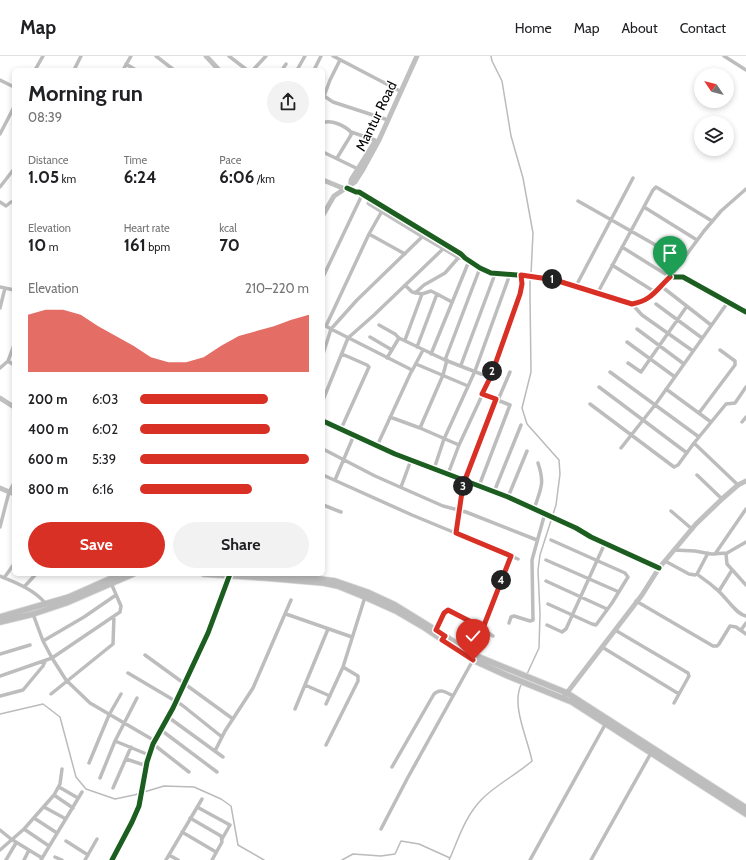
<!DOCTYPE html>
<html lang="en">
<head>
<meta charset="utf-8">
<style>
  :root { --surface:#fff; --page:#f2f2f2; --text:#202124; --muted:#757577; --line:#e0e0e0; --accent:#d93025 }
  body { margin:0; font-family:Cabin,sans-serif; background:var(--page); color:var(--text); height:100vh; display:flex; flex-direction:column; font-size:15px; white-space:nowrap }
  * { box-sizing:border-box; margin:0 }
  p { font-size:13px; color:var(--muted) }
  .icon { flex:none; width:22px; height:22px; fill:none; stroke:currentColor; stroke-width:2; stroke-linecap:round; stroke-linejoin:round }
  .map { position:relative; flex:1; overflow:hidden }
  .panel { position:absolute; left:12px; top:12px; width:313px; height:508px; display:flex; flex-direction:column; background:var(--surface); border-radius:6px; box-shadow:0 2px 6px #0003 }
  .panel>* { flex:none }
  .needle { width:26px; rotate:305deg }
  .controls { position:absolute; left:694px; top:12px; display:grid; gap:8px }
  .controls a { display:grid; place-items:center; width:40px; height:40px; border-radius:50%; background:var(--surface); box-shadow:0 2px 6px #0003; font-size:20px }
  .pin { position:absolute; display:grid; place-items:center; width:34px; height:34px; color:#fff; margin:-41px -17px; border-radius:50% 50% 50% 0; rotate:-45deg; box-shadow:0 0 4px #0007 }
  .pin .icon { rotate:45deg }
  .km { position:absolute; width:20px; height:20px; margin:-10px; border-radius:50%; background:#222; color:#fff; font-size:11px; line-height:20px; text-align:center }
  .round { display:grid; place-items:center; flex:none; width:42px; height:42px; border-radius:21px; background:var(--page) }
  .overview { display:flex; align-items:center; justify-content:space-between; height:68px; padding:0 16px }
  h1 { font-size:22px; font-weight:800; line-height:30px }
  .metrics { display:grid; grid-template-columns:repeat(3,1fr); gap:6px; height:68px; padding:4px 16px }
  .metrics div { display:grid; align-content:center }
  .metrics b { font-size:17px; font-weight:800 }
  .metrics small { font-size:11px; font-weight:400 }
  .metrics p { font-size:11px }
  .chart { height:112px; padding:8px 16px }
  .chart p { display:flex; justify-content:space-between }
  .chart svg { width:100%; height:72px; margin-top:4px; fill:var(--accent); opacity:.7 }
  .action { display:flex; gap:8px; margin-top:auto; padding:8px 16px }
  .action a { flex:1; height:46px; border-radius:24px; background:var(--accent); color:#fff; font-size:16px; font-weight:800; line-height:46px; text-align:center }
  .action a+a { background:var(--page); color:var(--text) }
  ul { padding:0 16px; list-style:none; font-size:13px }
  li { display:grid; grid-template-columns:64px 48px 1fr; align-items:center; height:30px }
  li i { height:10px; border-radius:5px; background:var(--accent) }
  header { display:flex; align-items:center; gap:24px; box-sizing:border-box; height:56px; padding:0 20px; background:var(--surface); border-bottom:1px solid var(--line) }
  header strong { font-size:19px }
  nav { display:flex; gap:22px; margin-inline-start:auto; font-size:14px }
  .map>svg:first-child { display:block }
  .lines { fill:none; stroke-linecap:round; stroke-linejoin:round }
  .stream { stroke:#bbb; stroke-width:1.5 }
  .primary-casing { stroke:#dbdbdb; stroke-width:7 }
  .street { stroke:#bdbdbd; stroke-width:3.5 }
  .secondary { stroke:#c0c0c0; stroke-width:5 }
  .primary { stroke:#bdbdbd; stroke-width:5.5 }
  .cycleway-casing { stroke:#fff; stroke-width:8 }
  .cycleway { stroke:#1b5e20; stroke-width:5 }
  .route-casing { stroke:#fff; stroke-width:8 }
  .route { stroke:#d93025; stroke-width:5 }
  .labels { text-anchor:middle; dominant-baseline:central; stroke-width:3; stroke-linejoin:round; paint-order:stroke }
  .street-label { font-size:14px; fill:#000; stroke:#fff }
</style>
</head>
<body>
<header>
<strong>Map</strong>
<nav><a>Home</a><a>Map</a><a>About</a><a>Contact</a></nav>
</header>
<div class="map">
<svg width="746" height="804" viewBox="0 0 746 804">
  <rect width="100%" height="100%" fill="#fff"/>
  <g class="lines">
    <path class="stream" d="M491,0L492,5L502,25L511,80L523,122L533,177L531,218
      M527,618L539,592L540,558L538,514L540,499L556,449L560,418L559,404L527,368L522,352L531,316L530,241V222
      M0,658L43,648L60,661L76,721L86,733L115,743L134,739L164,730L194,731L221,743L231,750L238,789L264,804
      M450,802C459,781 466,759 482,743C497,728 516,719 532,705C528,683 510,648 522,627
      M342,804L353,798L381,800L395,798L401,785L419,788L450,802L449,804"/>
    <g class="primary-casing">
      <path id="primary" d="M204,518L267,522L324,527L338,530L365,541L396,555L425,572L473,604L508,620L572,646L746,758
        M278,518L335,525L367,536L395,549L434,573L474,599L567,637L746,752
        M0,561L69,541L121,518
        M0,566L33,558L66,547L133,518"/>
    </g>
    <path class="street" d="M156,0L174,14
      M229,0L247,14
      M333,0L398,34
      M724,0L746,14
      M126,8L136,14
      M35,14L43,0
      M74,14L81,0
      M123,14L131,0
      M253,14L266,0
      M282,14L286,8
      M297,14L305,0
      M314,14L321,0
      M0,24L14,31
      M324,40L333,46L385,63
      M323,43L330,24L340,4
      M323,67C331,63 345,70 351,76V79L337,102
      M351,76L375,84
      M0,78L14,51
      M323,96L358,113
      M0,131L14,113
      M578,145L682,204
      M0,146L6,150L11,146H14
      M644,151L697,184
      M382,155L369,178L326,270L331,273L357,244L423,180
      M369,178L405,198
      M622,191L670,221L704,175L721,155L746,133
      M612,209L655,236
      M323,221L361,141
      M405,229L412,236L422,238
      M576,230L633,122
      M661,230L711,269
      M0,231L14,234
      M415,237L424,229L445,217L459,201
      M437,238L452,246
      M597,238L653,134L656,131L712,165
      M632,248L642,259L693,295
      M656,248L702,282
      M0,252L5,232
      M379,269L395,278L399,282
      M637,273L684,308
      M370,281L392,294
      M405,284L422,238L431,235L437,238L417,291
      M627,286L675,321
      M323,298L331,273L412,314L377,390
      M431,298L469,205
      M387,302L399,282L445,304L481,318L491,320
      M445,304L480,212
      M8,305L14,309
      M628,307L641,316L687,250
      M416,308L468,330
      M461,309L495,218
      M0,312L8,305L14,289
      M412,315L423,294
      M610,316L699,381L694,387L738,429
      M599,331L687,397
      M666,333L711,366
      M323,344L348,282L374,259L444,192
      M498,344L510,316
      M590,348L674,411L678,409L694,387
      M699,357L735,309V305L720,294
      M390,361L420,372L443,319L447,304
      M323,365L395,398L508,441L576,472L591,481L659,512
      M742,366L746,361
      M420,372L459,389
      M341,373L369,311L367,309L342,298
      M699,381L726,348L735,347L746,331
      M621,392L655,349L728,246
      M323,393L375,420L443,450L466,456L537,484
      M434,413L444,383L475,315L510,218
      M448,418L459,389L491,320L522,231L521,219
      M323,419L412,459L518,503
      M697,419L722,443
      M335,424L354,379
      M479,430L510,349L482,338
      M401,431L411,404
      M494,436L521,369
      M508,441L527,395
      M323,449L341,456
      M534,453C541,432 545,428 538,407
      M671,455L692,473
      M0,471L9,436L14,427
      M456,477L463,429L496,343
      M674,494L695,495L711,498L727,497L746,486
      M715,498L746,453
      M726,498L727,508L746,529
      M546,504L619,536
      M665,505L689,518L695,519L697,518L708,497
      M697,518C703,523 710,527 715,532C725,539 735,558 746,560
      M0,520C15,526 35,534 46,548
      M4,522L14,508
      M546,525L607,553
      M24,531L36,518
      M719,535L732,514
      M636,545L713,590H717L719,588L730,570L736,571L746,578
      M548,548L592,568L596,569L612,547L628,521L625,517L551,484
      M33,558L43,585L52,602L66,624L90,647L155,685
      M286,558L352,581
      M509,567L511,561L514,560L530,565L533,564L532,504L545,457
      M547,569L562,576L566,573L605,487
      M483,572L511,500
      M436,574L444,557L448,554L470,565L493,580
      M615,574L688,617L689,620L674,647
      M741,574L746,567
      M43,585L84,561L116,539
      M602,591L679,638
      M0,598L30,589
      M145,599L233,663
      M128,617L182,649L222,681
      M0,620L52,602L120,556L121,550L111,527
      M305,629L330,640
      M51,638L113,588L114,560
      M0,640L23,634L43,610L45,605
      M326,648L343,611L365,541
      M295,653L328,573
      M168,661L223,701
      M161,674L217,716
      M115,685L149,699
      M153,688L189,716
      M326,689L358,625V620L343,611
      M215,695L225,675L253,632L291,544
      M126,703L147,710
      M89,707L109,659L121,638
      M392,711L434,638C440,632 446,636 453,640
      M100,722L115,685L137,642
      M59,731L78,742
      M113,732L131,691
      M54,739L73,752
      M44,751L66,763
      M197,751L230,769L222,783
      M34,762L57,777
      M190,762L221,780L222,786L212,804
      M24,773L49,790
      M381,773L407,723L473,604
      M0,774L11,783L42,802
      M182,776L216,796
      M66,785L88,799
      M0,794L24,773L54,739L60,728L62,713
      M169,799L178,804
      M55,801L62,804
      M6,804L16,787
      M24,804L29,794
      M41,804L82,736
      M85,804L97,783
      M166,804L202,743
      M530,804L606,667
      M591,804L651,697"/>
    <path class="secondary" d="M206,0L219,14
      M323,124L345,133
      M351,128V124L374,87
      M347,132L356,136H359L461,198L465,202L480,212L491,217L541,221L555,224L632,248C651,245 656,234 670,221H683L746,256
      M369,147L423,180L459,201L465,202
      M323,159L334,140L355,126L362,115L379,84L417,0
      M0,342L14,351
      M0,432L14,438
      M563,642L642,539L659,512L696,468L722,443L738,429L746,425
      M112,804L132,766L139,750L147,706L153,688L173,652L208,577L230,518"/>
    <use href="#primary" class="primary"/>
    <g class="cycleway-casing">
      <path id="cycleway" d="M347,132L356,136H359L461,198L465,202L480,212L491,217L541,221L555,224L632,248C651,245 656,234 670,221H683L746,256
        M323,365L395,398L508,441L576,472L591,481L659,512
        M112,804L132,766L139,750L147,706L153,688L173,652L208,577L230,518"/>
    </g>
    <use href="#cycleway" class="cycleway"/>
  </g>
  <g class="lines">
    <g class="route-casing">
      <path id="route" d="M473,604L442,584L445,580L436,574L444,557L448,554L483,572L511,500L456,477L463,429L496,343L482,338L491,320L520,238L522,228L521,219L555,224L632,248C651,245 656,234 670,221"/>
    </g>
    <use href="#route" class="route"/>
  </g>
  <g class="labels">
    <g class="street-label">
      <text transform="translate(376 60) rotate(-64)">Mantur Road</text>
    </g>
  </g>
</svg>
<div class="controls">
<a><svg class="needle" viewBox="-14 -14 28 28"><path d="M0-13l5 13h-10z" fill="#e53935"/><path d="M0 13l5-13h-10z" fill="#757577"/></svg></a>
<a><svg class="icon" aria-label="layers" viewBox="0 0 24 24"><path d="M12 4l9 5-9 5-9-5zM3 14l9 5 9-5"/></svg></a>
</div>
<div class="pin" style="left:670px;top:221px;background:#1e9e55"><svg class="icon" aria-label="arrive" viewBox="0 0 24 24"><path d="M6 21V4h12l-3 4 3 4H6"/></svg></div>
<div class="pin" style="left:473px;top:604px;background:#d93025"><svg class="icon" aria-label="check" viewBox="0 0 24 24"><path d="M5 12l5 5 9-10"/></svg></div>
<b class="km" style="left:552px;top:223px">1</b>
<b class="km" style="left:492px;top:315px">2</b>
<b class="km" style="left:463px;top:430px">3</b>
<b class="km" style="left:501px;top:524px">4</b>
<section class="panel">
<div class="overview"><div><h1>Morning run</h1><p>08:39</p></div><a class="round"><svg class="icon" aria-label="share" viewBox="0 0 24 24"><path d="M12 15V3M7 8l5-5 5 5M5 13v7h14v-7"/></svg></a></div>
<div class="metrics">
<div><p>Distance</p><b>1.05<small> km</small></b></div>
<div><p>Time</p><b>6:24</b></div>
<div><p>Pace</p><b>6:06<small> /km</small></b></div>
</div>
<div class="metrics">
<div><p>Elevation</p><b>10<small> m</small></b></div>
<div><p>Heart rate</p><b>161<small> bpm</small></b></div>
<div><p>kcal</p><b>70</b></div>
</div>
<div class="chart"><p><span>Elevation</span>210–220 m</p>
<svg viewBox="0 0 160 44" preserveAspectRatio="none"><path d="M0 44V9L10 6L20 6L30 9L40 16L50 22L60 28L70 35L80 38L90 38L100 35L110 28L120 22L130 19L140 16L150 12L160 9V44z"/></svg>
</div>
<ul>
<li><b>200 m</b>6:03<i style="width:76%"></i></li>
<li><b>400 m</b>6:02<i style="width:77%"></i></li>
<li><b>600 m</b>5:39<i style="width:100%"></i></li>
<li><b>800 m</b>6:16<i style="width:66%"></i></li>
</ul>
<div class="action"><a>Save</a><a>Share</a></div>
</section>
</div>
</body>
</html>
